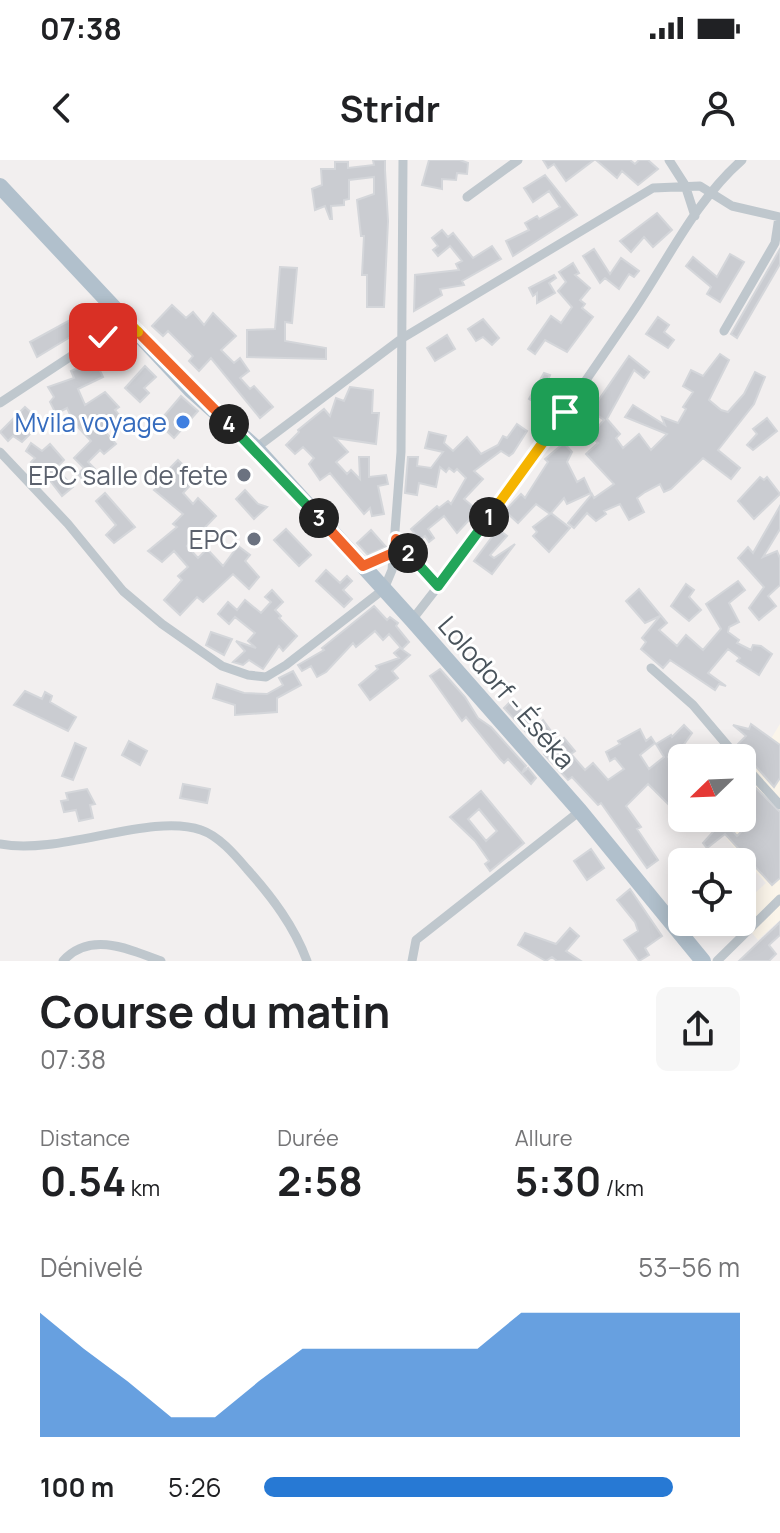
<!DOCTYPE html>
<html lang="fr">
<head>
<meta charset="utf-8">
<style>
  :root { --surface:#fff; --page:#f6f6f6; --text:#202124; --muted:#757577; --accent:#2779d4 }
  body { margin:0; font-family:Manrope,sans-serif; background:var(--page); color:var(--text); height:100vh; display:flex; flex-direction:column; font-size:30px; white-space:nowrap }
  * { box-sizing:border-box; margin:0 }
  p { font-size:26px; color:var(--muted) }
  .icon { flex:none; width:44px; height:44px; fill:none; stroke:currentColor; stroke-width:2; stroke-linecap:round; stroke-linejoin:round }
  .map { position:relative; height:801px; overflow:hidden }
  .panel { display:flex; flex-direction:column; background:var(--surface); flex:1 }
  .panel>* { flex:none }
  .needle { width:52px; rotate:247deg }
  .fabs { position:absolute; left:668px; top:584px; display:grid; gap:16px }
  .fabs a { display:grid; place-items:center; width:88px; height:88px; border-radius:12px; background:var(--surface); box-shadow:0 4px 20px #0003; font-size:40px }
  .pin { position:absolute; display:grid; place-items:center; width:68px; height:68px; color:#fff; margin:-34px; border-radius:16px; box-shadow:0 4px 12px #0006 }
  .km { position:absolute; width:40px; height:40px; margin:-20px; border-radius:50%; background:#222; color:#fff; font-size:22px; line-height:40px; text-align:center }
  .round { display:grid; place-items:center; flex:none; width:84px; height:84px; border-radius:12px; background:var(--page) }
  .head { display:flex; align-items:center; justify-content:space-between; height:136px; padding:0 40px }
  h1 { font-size:44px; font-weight:700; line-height:60px }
  .stats { display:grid; grid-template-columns:repeat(3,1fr); gap:12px; height:136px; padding:8px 40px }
  .stats div { display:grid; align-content:center }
  .stats b { font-size:40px; font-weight:700 }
  .stats small { font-size:22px; font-weight:400 }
  .stats p { font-size:22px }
  .chart { height:224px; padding:16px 40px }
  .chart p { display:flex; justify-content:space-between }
  .chart svg { width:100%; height:144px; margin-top:8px; fill:var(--accent); opacity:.7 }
  ul { padding:0 40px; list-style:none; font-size:26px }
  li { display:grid; grid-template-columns:128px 96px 1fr; align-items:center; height:60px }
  li i { height:20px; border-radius:10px; background:var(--accent) }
  .status { display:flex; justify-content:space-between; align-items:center; height:56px; padding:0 40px; background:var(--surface); direction:ltr }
  .status svg { height:22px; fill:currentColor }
  header { display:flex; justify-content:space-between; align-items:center; height:104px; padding:0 40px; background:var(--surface); font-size:36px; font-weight:700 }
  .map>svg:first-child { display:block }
  .commercial { fill:#fbf5ea }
  .building { fill:#caccd1; stroke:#d4d6da; stroke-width:2; fill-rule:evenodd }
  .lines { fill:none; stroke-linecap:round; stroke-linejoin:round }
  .street { stroke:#bfc7cd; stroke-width:9 }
  .primary { stroke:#b1c0cc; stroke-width:16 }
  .split-1-casing { stroke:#fff; stroke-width:16 }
  .split-2-casing { stroke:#fff; stroke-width:16 }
  .split-3-casing { stroke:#fff; stroke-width:16 }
  .split-4-casing { stroke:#fff; stroke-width:16 }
  .split-5-casing { stroke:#fff; stroke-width:16 }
  .split-6-casing { stroke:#fff; stroke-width:16 }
  .split-1 { stroke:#f5b400; stroke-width:10 }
  .split-2 { stroke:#22a559; stroke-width:10 }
  .split-3 { stroke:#f0652b; stroke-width:10 }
  .split-4 { stroke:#22a559; stroke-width:10 }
  .split-5 { stroke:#f0652b; stroke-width:10 }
  .split-6 { stroke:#f5b400; stroke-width:10 }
  .shop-dot { fill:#3f7fe0; stroke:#fff; stroke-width:3 }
  .worship-dot { fill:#6b7280; stroke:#fff; stroke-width:3 }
  .labels { text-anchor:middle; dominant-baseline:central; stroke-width:6; stroke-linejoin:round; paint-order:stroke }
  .shop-label { font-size:26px; fill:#366cbe; stroke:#fff; text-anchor:end }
  .worship-label { font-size:26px; fill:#5b616d; stroke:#fff; text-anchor:end }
  .street-label { font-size:26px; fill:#49535b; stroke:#fff }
</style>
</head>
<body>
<div class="status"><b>07:38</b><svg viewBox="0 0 49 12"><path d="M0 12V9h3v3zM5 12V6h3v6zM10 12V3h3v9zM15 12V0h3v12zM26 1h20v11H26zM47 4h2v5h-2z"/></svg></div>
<header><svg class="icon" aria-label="back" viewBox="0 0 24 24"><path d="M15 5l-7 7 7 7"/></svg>Stridr<svg class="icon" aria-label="person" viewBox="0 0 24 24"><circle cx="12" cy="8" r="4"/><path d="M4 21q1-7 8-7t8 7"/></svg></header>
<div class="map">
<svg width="780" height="801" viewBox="0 0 780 801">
  <rect width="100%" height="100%" fill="#f2efef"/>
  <path class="commercial" d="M780,564V760L758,780L742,761V745L766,723L726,678L747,659L742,653V608L759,598Z"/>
  <path class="building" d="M373,0H385V10L388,61L384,147H367V115H362L364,76H361L357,40L374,34V17L349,20V39L344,40V45L331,46L332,59H330L325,46L315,50L312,29L322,25L321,9H335V2H348V8L374,5Z
    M429,0H460L468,3L467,14L457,13L456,20L442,19V29L422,25Z
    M543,0H594L566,21L554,4L548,8Z
    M596,0H630L635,4L639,0H648L658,9L638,25L622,11L617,18Z
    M545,15L577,55L513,96L506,81L529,70L525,63L537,56L539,59L560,47L549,31L533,42L524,28Z
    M657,53L672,70L653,87L644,77L631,92L620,81Z
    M442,70L448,77L453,73L473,98L492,86L501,99L462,121L464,125L440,129L442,135L414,151L415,115L459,110L456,104L462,101L450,86L438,96L433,90L438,86L432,78Z
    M594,89L610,114L621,98L639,111L634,117L629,114L619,129L605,118L600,123L583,96Z
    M780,89V104L737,178L731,174Z
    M730,94L744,102L720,142L707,134L711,127L686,106L693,97L717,117Z
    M573,103L579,113L575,115L590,128L580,140L585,144L582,148L593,157L567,192L545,180L535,194L528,189L551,156L561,163L572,147L558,131L566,122L559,112Z
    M280,107L297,108L292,163L285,162V181L326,188V199L247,197V170L275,169Z
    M554,115L556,118L549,123L555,133L537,143V133L533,136L529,128Z
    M172,145L186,158L193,152L204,165L213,153L236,176L221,190L234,203L240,198L249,211L240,218L250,229L254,226L273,247L260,258L211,198L199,211L189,201L193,196L168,171L163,176L152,166Z
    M658,157L669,165L664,172L674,180L668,188L646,174Z
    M483,159L499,178L492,185L483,177L476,181L468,169Z
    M70,160L77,173L37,197L30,182Z
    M447,175L455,189L435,201L427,188Z
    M720,194L729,200L709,240L721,250L728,252L744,234L755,212L765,217L754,244L718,290L740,308L731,319L703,298L671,329L664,332L660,324L645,332L637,338L644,352L629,360L620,344L604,351L606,354L596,361L587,353L574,368L568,363L592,334L594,338L614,324L586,294L598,283L590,276L604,260L591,251L629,196L649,212L644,218L634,210L607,259L620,274L616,278L623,288L639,274L651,290L667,274L625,257L633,245L665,265L662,257L678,263L686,249L683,247L693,232L683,226L691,210L703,216Z
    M95,200L103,217L78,229L85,245L105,232L119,247L115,250L120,256L103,269L116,284L104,294L100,290L88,302L95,309L83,320L78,314L84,308L74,298L91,281L74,263L67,248L56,254L50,242L54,237L48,227L74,218L71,211Z
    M145,206L156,217L144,228L149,233L140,242L125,228Z
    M544,213L550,215L544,230L552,234L544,248L529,239Z
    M350,227L373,230L372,253H379L376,284L335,278L348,292L336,302L347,314L351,310L360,319L359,297H369V317L386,315L388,324L378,326L384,354L372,356L370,348L364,354L330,313L320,320L309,304L314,298L303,287L295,294L286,285L299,272L298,270L324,249L330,256L336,238L344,241Z
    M181,236L198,251L174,278L158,263Z
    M25,247L35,256L30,261L37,267L22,282L13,276L8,281L0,272Z
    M767,258L777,271L753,290L747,285L757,274L753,269Z
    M517,264L527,271L513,293L509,296L501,291L474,311L483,319L464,339L477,350L469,360L457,373L444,356L428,369L434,378L429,382L425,376L420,380L411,369L437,346L439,348L448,341L451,344L466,318L457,309L454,312L449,308L446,312L440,307L436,327L419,323L417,335L405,333L408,297H418L417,306L431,308L443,292L425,288L429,272L446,276L444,283L453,291L467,277L481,294L498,285L503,276L507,278Z
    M31,283L42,291L50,284L64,300L56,308L73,327L62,336L38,305L35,307L31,302L35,298L26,291Z
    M564,283L572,292L567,302L577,322L584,318L591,333L567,344L564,338L551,353L570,368L549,392L533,376L537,372L533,367L550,354L536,344L518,363L505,351L521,334L525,338L548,302L545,299Z
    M178,300L197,318L183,333L193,344L198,338L216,356L187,386L198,398L207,389L223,406L238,386L250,395L245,401L259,417L249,429L233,414L203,442L197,437L180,455L164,440L182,420L178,416L188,407L174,391L162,402L148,391L177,367L173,364L183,354L154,330L158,327L151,321L160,311L163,315Z
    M760,317L764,320L767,317L780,334L754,359L738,341Z
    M245,330L258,344L267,347L254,359L236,339Z
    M105,333L135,367L114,383L106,375L116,365L96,341Z
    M780,346V369L763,397L777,391L780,398V425L768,436L776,446L759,460L749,448L764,427L738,398L748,387L753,393Z
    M286,369L311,395L299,406L274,380Z
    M498,369L507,376L490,395L494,398L515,384L492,414L474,401Z
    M371,370L386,387L368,395L357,383Z
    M326,410L340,423L347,416L352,421L343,430L352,439L344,447L316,421Z
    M738,421L745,430L729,443L739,462L729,467L728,472L739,480L737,483L751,490L753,485L761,486L772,494L759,515L737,501L740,498L728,489L708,513L726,526L719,524L715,530L670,500L663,508L641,489L646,482L642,478L660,456L645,463L626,441L639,429L667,463L659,470L677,486L686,475L703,490L721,469L706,444Z
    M686,424L694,430L689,437L701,450L689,461L671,446Z
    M272,430L283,442L275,450L281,456L279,458L297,476L283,491L279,486L263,509L249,500L243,505L233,502L245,491L236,481L256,488L248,481L255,473L235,457L229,464L218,454L228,442L237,450L245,440L261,453L271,442L265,437Z
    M374,446L387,460L390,457L398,463L396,466L409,482L402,489L389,474L383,480L375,471L356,487L353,483L326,512L317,517L311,506L302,511L298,505L324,490L322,488Z
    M211,472L232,479L224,495L206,485Z
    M400,488L410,495L392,511L398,518L370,540L359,525L378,509L376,506L399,498L394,493Z
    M440,509L465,537L478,558L491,567L526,606L522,613L528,608L536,618L531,624L508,599L504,603L500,599L466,557L462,561L430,516Z
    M293,511L301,525L277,538V552L235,555V545L213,538L217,524L244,533L267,534L283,525L279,518Z
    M25,531L42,539L45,532L52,536L50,542L76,557L68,571L14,545Z
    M512,540L536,567L543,560L551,571L542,584L526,572L504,548Z
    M751,564L780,585V618L774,627L737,585L746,576L733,565L749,569Z
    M684,565L692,573L680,590L668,597L682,614V634L669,645L648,624L626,646L641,667L637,669L658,700L647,708L601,643L598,645L572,617L568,620L544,594L564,578L575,591L571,594L585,610L593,603L608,620L624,609L615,598L610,601L606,592L620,584L618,581L640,569L646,581L651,577L655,583L640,595L649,609L664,597L656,584L671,575L672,577Z
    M129,581L147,591L140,605L122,595Z
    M75,583L86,588L73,620L62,616Z
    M742,614L780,652V718L772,725L725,674L707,688L703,683L713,672L704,661L708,658H729L725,662L737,676L753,660L742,648Z
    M183,624L210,629L207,643L180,638Z
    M87,629L95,644L90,645L93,658L79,661L76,650L64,652L61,641L68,640L66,633Z
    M481,631L524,683L490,711L485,704L489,701L475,681L450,657ZM479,649L497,671L486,681L468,659Z
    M591,689L604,708L587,720L574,701Z
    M630,729L662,776L645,788L649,795L639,801L624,780L638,771L635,762L617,740Z
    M780,762V775L769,785L776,794L769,801H739Z
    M570,768L579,776L566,791L581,801H557L552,797L546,801L518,785L525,773L556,784Z"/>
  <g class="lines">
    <path class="street" d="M669,0L685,25L695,56
      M467,37L518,0
      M724,171L775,83L779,57
      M0,243L126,160
      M256,288L401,179L653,28L700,26L732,46L780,57
      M0,292L68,364L123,431L162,464L222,506L248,515L266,517L286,505L384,429L392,410L401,292L403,0
      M396,379L438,426
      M363,406L395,392
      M412,460C490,361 561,257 632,153C667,102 695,41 742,0
      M651,508L693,545L738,598
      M742,603L780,645
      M0,684C60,696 151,652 201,670C219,676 235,695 247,709C272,737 294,766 307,801
      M63,801C90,771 129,789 161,801
      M412,801L416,780L580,651
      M717,801L780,739"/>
    <path class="primary" d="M0,26L191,230L256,288L412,460L580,651L703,801"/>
  </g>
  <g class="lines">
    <g class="split-1-casing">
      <path id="split-1" d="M489,357L565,252"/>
    </g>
    <g class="split-2-casing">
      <path id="split-2" d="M408,393L438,426L489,357"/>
    </g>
    <g class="split-3-casing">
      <path id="split-3" d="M319,358L363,406L395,392L396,379L408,393"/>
    </g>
    <g class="split-4-casing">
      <path id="split-4" d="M229,264L319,358"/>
    </g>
    <g class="split-5-casing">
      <path id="split-5" d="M138,172L229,264"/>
    </g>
    <g class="split-6-casing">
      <path id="split-6" d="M103,177L126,160L138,172"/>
    </g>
    <use href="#split-1" class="split-1"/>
    <use href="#split-2" class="split-2"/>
    <use href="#split-3" class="split-3"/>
    <use href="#split-4" class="split-4"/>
    <use href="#split-5" class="split-5"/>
    <use href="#split-6" class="split-6"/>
  </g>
  <circle class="shop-dot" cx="183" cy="262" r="8"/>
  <g class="worship-dot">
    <circle cx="244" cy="315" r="8"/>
    <circle cx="254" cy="379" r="8"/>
  </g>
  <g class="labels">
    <g class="shop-label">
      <text x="167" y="262">Mvila voyage</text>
    </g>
    <g class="worship-label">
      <text x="228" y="315">EPC salle de fete</text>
      <text x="238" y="379">EPC</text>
    </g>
    <g class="street-label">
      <text transform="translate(507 532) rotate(49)">Lolodorf - Éséka</text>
    </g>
  </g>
</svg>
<div class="fabs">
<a><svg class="needle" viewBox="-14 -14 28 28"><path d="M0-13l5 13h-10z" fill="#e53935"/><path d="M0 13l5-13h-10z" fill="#757577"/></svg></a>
<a><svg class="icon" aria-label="locate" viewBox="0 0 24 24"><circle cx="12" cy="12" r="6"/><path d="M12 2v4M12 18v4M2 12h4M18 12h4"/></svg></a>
</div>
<div class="pin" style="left:565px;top:252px;background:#1e9e55"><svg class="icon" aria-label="arrive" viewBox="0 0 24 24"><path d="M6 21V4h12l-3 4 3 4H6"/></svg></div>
<div class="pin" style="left:103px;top:177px;background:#d93025"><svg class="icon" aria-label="check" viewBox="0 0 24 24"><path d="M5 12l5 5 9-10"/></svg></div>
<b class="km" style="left:489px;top:357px">1</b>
<b class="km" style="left:408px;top:393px">2</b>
<b class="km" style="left:319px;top:358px">3</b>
<b class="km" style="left:229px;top:264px">4</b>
</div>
<section class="panel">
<div class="head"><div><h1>Course du matin</h1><p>07:38</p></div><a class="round"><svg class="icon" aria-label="share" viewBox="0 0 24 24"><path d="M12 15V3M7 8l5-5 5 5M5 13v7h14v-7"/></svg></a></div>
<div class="stats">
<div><p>Distance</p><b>0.54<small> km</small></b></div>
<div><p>Durée</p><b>2:58</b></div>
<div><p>Allure</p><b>5:30<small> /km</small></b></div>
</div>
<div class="chart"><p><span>Dénivelé</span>53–56 m</p>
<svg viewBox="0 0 160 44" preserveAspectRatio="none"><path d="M0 44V6L10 17L20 27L30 38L40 38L50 27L60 17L70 17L80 17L90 17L100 17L110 6L120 6L130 6L140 6L150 6L160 6V44z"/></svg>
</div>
<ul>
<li><b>100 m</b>5:26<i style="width:86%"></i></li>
</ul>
</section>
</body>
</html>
